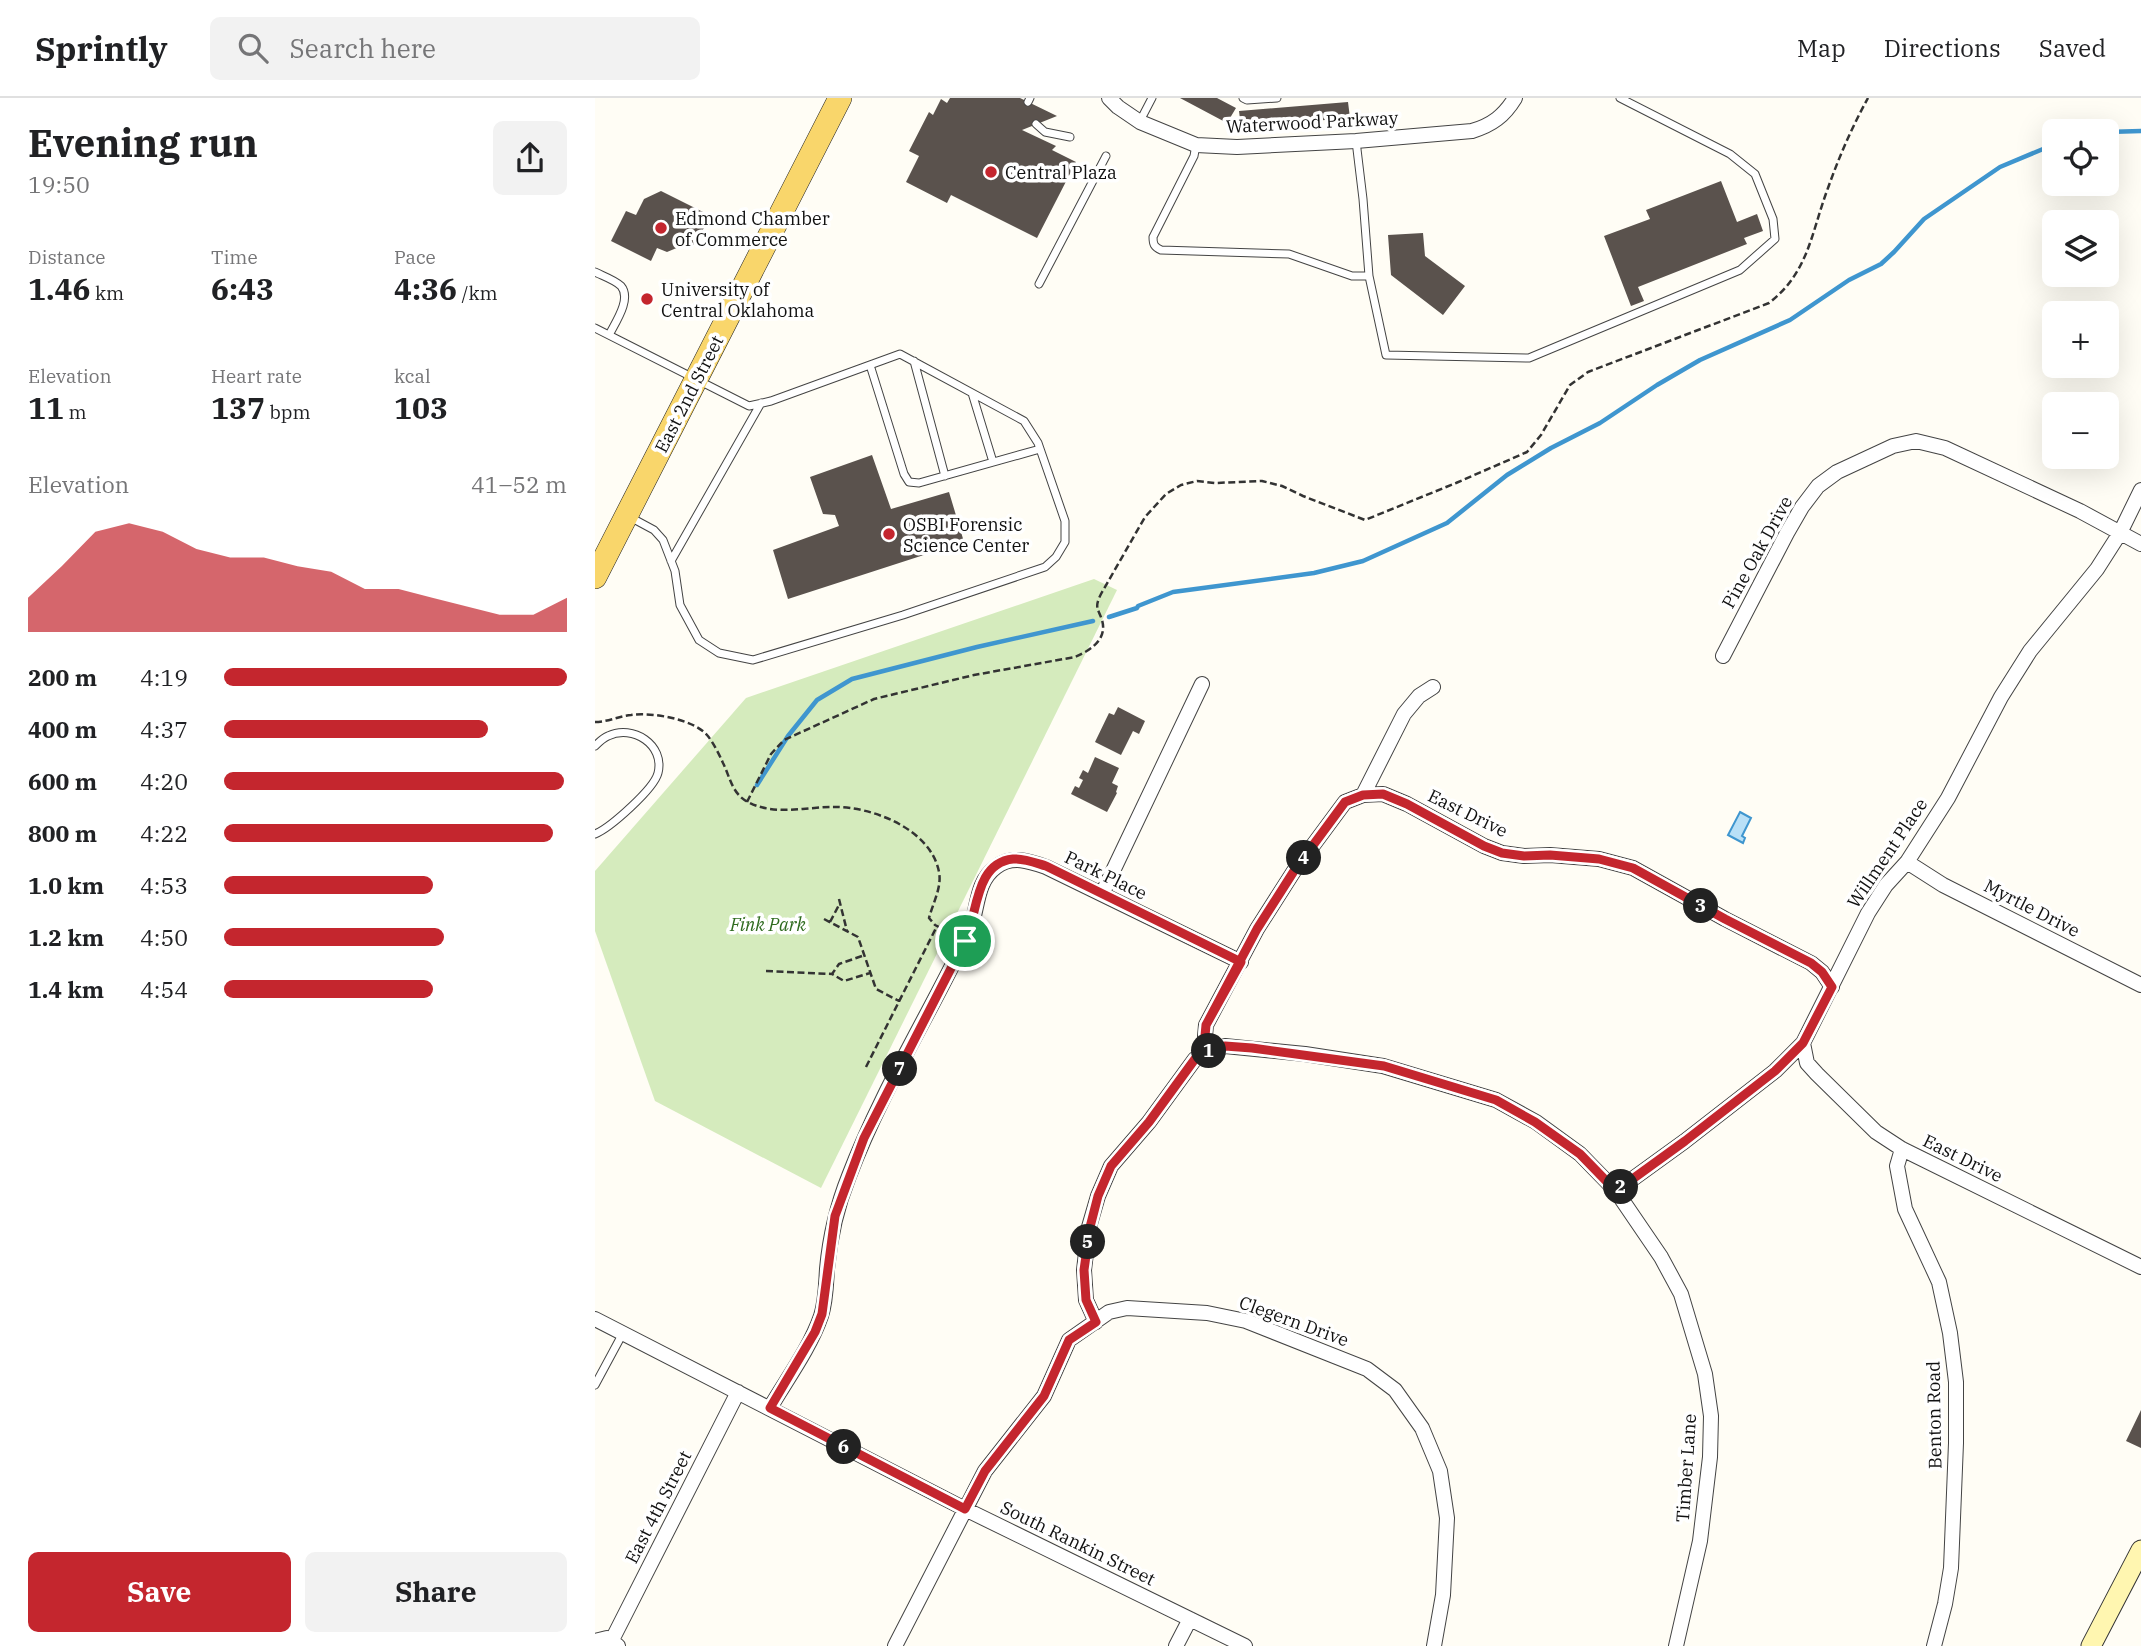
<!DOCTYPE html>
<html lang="en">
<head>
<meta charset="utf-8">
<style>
  :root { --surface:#fff; --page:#f2f2f2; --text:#202124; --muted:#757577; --line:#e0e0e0; --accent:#c4262e }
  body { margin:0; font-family:"IBM Plex Serif",serif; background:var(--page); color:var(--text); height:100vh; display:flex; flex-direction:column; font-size:26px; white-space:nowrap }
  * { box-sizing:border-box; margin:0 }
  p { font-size:23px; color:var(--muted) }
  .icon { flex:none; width:38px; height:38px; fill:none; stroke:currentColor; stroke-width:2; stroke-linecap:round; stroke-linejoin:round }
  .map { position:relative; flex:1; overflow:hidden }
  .drawer { display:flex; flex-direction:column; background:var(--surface); width:595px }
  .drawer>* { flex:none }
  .buttons { position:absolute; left:1447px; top:21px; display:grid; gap:14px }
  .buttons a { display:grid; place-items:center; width:77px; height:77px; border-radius:10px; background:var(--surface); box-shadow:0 7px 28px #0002; font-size:35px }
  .pin { position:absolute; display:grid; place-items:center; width:60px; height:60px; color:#fff; margin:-30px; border:4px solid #fff; border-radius:50%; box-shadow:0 2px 7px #0007 }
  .km { position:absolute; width:35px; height:35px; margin:-18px; border-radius:50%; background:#222; color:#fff; font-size:19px; line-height:35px; text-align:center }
  .round { display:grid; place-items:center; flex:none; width:74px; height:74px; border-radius:10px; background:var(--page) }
  .summary { display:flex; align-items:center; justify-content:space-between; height:119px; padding:0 28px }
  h1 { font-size:38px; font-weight:800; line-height:52px }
  .metrics { display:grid; grid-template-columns:repeat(3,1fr); gap:10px; height:119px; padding:7px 28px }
  .metrics div { display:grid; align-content:center }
  .metrics b { font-size:30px; font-weight:800 }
  .metrics small { font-size:19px; font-weight:400 }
  .metrics p { font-size:19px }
  .chart { height:196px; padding:14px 28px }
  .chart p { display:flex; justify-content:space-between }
  .chart svg { width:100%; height:126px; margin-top:7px; fill:var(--accent); opacity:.7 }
  .cta { display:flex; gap:14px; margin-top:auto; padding:14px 28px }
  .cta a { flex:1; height:80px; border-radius:10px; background:var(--accent); color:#fff; font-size:28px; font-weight:800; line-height:80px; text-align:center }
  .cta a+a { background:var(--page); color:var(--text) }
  ul { padding:0 28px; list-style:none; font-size:23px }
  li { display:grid; grid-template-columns:112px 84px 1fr; align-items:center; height:52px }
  li i { height:18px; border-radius:9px; background:var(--accent) }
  header { display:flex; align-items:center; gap:42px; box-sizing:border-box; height:98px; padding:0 35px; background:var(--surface); border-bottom:2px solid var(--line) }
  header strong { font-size:33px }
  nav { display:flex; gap:38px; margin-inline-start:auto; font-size:24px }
  .search { width:490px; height:63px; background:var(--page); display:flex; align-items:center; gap:18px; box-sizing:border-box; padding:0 24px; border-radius:10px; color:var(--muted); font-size:26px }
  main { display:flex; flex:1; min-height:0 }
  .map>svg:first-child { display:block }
  .green { fill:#d5ebbd }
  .water { fill:#b9e0f7; stroke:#3f96cf; stroke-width:2 }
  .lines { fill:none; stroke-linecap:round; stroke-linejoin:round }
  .stream { stroke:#3f96cf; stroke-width:4.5 }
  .building { fill:#5a524d }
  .lane-casing { stroke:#444; stroke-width:9 }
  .street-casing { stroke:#444; stroke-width:16 }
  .secondary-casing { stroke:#333; stroke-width:21 }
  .primary-casing { stroke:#222; stroke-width:24 }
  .path { stroke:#333; stroke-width:2.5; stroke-dasharray:7 3.5; stroke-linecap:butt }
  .lane { stroke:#fff; stroke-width:7 }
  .street { stroke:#fff; stroke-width:14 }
  .secondary { stroke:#fff6b0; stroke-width:19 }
  .primary { stroke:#f9d66b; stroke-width:23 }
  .route-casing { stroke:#fff; stroke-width:14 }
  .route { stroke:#c4262e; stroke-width:9 }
  .poi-dot { fill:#c4262e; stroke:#fff; stroke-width:2.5 }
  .labels { text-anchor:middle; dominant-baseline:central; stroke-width:7; stroke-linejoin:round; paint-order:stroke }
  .street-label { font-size:18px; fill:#111; stroke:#fff }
  .poi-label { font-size:18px; fill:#111; stroke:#fff; text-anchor:start }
  .park-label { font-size:18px; font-style:italic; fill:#2f6b1f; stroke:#fff }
</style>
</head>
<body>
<header>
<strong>Sprintly</strong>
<div class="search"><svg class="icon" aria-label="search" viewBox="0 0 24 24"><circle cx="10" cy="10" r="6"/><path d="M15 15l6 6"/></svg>Search here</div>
<nav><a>Map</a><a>Directions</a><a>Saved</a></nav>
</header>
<main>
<section class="drawer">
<div class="summary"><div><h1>Evening run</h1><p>19:50</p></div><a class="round"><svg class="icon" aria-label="share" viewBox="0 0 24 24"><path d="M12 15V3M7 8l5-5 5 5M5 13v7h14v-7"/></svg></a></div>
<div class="metrics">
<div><p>Distance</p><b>1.46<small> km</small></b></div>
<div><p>Time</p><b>6:43</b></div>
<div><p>Pace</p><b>4:36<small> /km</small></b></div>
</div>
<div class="metrics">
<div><p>Elevation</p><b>11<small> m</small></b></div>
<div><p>Heart rate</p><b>137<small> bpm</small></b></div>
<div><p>kcal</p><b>103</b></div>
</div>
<div class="chart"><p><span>Elevation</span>41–52 m</p>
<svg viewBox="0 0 160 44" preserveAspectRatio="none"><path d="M0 44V32L10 21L20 9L30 6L40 9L50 15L60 18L70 18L80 21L90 23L100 29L110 29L120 32L130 35L140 38L150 38L160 32V44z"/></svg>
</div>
<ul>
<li><b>200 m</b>4:19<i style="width:100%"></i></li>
<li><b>400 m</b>4:37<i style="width:77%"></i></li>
<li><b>600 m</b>4:20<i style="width:99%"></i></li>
<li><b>800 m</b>4:22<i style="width:96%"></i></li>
<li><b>1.0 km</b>4:53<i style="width:61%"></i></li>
<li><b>1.2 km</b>4:50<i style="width:64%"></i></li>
<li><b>1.4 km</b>4:54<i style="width:61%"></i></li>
</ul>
<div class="cta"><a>Save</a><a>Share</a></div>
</section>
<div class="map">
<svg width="1546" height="1548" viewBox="0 0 1546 1548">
  <rect width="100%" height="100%" fill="#fffdf5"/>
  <path class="green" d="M499,481L522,492L226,1090L60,1003L0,833V773L151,600Z"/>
  <path class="water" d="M1145,714L1156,720L1147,738L1150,740L1148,745L1133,737Z"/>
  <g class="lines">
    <path class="stream" d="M1512,34L1546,33
      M514,519L542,510L543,508L578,494L719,475L768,463L852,425L912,377L956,350L1005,325L1062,287L1105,262L1195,222L1254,182L1286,166L1299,154L1329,121L1405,69L1460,46
      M162,687L193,638L222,602L257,581L382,549L498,523"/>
  </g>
  <path class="building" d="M355,0H425L462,18L427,32L461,48L457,52L481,64L442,140L356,97L352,105L311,84L324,58L314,53L334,14L338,17L346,1L352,5Z
    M585,0H622L641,10L632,25Z
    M753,4L755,20L646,29L644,13Z
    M1126,83L1142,124L1162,116L1168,133L1149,140L1152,146L1043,189L1049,203L1036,208L1009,138L1055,121L1051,112Z
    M66,93L116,118L99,147L87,143L84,149L72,154L62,150L56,163L16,143L31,113L41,117L49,101Z
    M828,135L830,158L870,188L848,217L796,177L793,137Z
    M277,357L296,411L354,394L369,444L193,501L178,452L244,428L240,417L228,416L215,379Z
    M523,609L550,623L544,636L538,633L526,657L500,644L514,615L519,617Z
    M500,659L524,670L517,685L523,688L521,694L522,695L512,714L476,696L480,688L484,690L488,682L484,680L488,672L493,675Z
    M1546,1312V1350L1531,1343Z"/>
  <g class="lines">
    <g class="lane-casing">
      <path id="lane" d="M648,0L652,2L682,0
        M433,4L435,0
        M545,23L557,0
        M441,26L450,34L475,39
        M761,43L768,101L774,178L791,257L934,260L1145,172L1180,141L1178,121L1160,76L1135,56L1025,0
        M601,47L599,58L558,139C558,146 559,149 566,152L694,156L757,178H774
        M0,174C8,178 20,182 26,188C37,201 20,225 14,237
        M444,186L511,58
        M0,230L154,308L176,303L305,256L429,323L443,345L470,423V444L461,459L450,469L308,517L158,562L124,555L104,542L85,507L80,473L68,442L59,432L33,418
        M319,263L350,378
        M275,267L309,376L314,384L324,385L445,351
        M377,295L398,364
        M76,463L166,305
        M0,648C4,644 8,640 13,638C38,626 70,647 63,675C59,691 15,730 0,736
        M0,1287L28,1235"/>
    </g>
    <g class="street-casing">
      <path id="street" d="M514,0L523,9L545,24L601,47L642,49L761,43L877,33C897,27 909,18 920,0
        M1128,558L1192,435L1207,409L1223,388L1242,374L1298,348L1321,343L1350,350L1485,413L1546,446
        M768,697L809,616L824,598L838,589
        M1312,764L1348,787L1546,887
        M507,796L607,586
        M1208,945L1212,965L1222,976L1281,1034L1307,1051L1546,1169
        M614,954L610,938L611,927L662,831L699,773L750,704L768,697L788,696L812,706L889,748L907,755L929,758L955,757L1004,761L1038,770L1130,821L1216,865L1227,874L1237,889
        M1307,1051L1302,1068L1310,1111L1344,1184L1355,1235L1361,1284V1345L1356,1470L1350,1506L1339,1548
        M1021,1093L1090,1043L1180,973L1208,945L1273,815L1291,787L1312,764L1353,700L1406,599L1435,553L1502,471L1525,435L1546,392
        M0,1221L370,1411L650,1548
        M501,1224L491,1202L489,1172L494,1129L503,1098L516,1068L554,1024L600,961L630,948L710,956L788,968L901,1002L941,1024L985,1056L1021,1093L1066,1159L1086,1196L1110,1276L1116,1318L1115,1359L1105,1443L1081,1548
        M175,1310C192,1281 215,1250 226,1218C231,1203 231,1186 232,1171C235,1138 242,1108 254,1078C286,994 334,917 373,836C384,814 379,785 401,769C417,757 434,763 451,769L646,864
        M17,1542L143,1294
        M0,1543L12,1540L23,1548
        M300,1548L390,1373L449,1298L474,1242L514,1214L532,1210L612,1215L651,1223L772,1271L800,1292L827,1330L845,1373L852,1420L848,1497L839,1548
        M581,1548L595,1521"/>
    </g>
    <g class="secondary-casing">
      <path id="secondary" d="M1496,1548L1546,1452"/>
    </g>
    <g class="primary-casing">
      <path id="primary" d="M0,479L245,0"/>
    </g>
    <path class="path" d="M0,624C13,624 24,618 36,617C57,614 98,621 112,637C118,644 124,656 128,665C135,679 137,696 153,704C179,718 210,709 238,709C276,708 336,731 344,774C347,789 338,805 334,820L340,827L357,836
      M152,704L176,656L189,642L279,601L379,577L480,559C494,553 513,542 507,522C503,510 499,510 506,496L550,419L571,396L586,387L602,383L620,385L667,383L687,388L708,398L770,422L861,385L932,354L946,337L975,287L993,274L1174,205C1214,174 1216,135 1233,90C1244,59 1257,29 1273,0
      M244,801L252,833
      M229,821L263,839L281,891L304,903
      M235,824L245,805
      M267,858L244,866L237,876L249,883L275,875
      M171,873L237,876
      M271,969L342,828"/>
    <use href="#lane" class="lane"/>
    <use href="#street" class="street"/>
    <use href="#secondary" class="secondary"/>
    <use href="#primary" class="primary"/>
  </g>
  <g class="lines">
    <g class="route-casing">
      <path id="route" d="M370,843C383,817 379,765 418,761C429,760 441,765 451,768L646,864L611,927L610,938L614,954L630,948L657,950L789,968L901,1002L940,1024L985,1056L1021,1093L1090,1043L1180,973L1208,945L1237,889L1227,874L1216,865L1130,821L1038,770L1004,761L955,757L929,758L907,755L889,748L812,706L788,696L768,697L750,704L699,773L662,831L611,927L610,938L614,954L600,961L554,1024L516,1068L503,1098L495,1129L489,1172L491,1202L501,1224L474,1242L449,1298L390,1373L370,1411L175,1310L220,1234L227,1216L240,1118L269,1040L370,843"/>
    </g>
    <use href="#route" class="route"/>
  </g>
  <g class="poi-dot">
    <circle cx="396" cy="74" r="7"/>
    <circle cx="66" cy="130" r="7"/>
    <circle cx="52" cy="201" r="7"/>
    <circle cx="294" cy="436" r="7"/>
  </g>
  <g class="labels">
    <g class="street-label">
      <text transform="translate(717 24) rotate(-3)">Waterwood Parkway</text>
      <text transform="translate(94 296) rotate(-63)">East 2nd Street</text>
      <text transform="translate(1162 454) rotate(-61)">Pine Oak Drive</text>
      <text transform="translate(873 715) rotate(26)">East Drive</text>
      <text transform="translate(1292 755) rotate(-56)">Willment Place</text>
      <text transform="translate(511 777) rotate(26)">Park Place</text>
      <text transform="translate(1437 810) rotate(27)">Myrtle Drive</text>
      <text transform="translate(1368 1060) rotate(26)">East Drive</text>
      <text transform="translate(699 1223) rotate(20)">Clegern Drive</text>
      <text transform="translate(1339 1317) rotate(-91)">Benton Road</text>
      <text transform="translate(1091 1370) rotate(-86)">Timber Lane</text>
      <text transform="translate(63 1409) rotate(-63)">East 4th Street</text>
      <text transform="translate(483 1445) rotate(26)">South Rankin Street</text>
    </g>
    <g class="poi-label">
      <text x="410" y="74">Central Plaza</text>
      <text x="80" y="120">Edmond Chamber<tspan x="80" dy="21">of Commerce</tspan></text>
      <text x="66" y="191">University of<tspan x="66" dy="21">Central Oklahoma</tspan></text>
      <text x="308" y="426">OSBI Forensic<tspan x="308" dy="21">Science Center</tspan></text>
    </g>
    <g class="park-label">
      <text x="173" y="826">Fink Park</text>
    </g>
  </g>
</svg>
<div class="buttons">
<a><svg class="icon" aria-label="locate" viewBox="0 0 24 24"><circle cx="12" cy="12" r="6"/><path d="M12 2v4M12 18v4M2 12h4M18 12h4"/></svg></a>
<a><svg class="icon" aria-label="layers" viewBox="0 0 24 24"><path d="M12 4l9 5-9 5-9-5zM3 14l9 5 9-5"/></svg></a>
<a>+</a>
<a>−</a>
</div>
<div class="pin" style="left:370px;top:843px;background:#1e9e55"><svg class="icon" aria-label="arrive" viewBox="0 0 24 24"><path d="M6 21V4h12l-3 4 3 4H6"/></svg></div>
<b class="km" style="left:614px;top:953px">1</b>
<b class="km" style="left:1026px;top:1089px">2</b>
<b class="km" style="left:1106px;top:808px">3</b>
<b class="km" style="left:709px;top:760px">4</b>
<b class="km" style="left:493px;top:1144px">5</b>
<b class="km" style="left:249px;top:1349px">6</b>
<b class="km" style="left:305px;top:971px">7</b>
</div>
</main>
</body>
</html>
